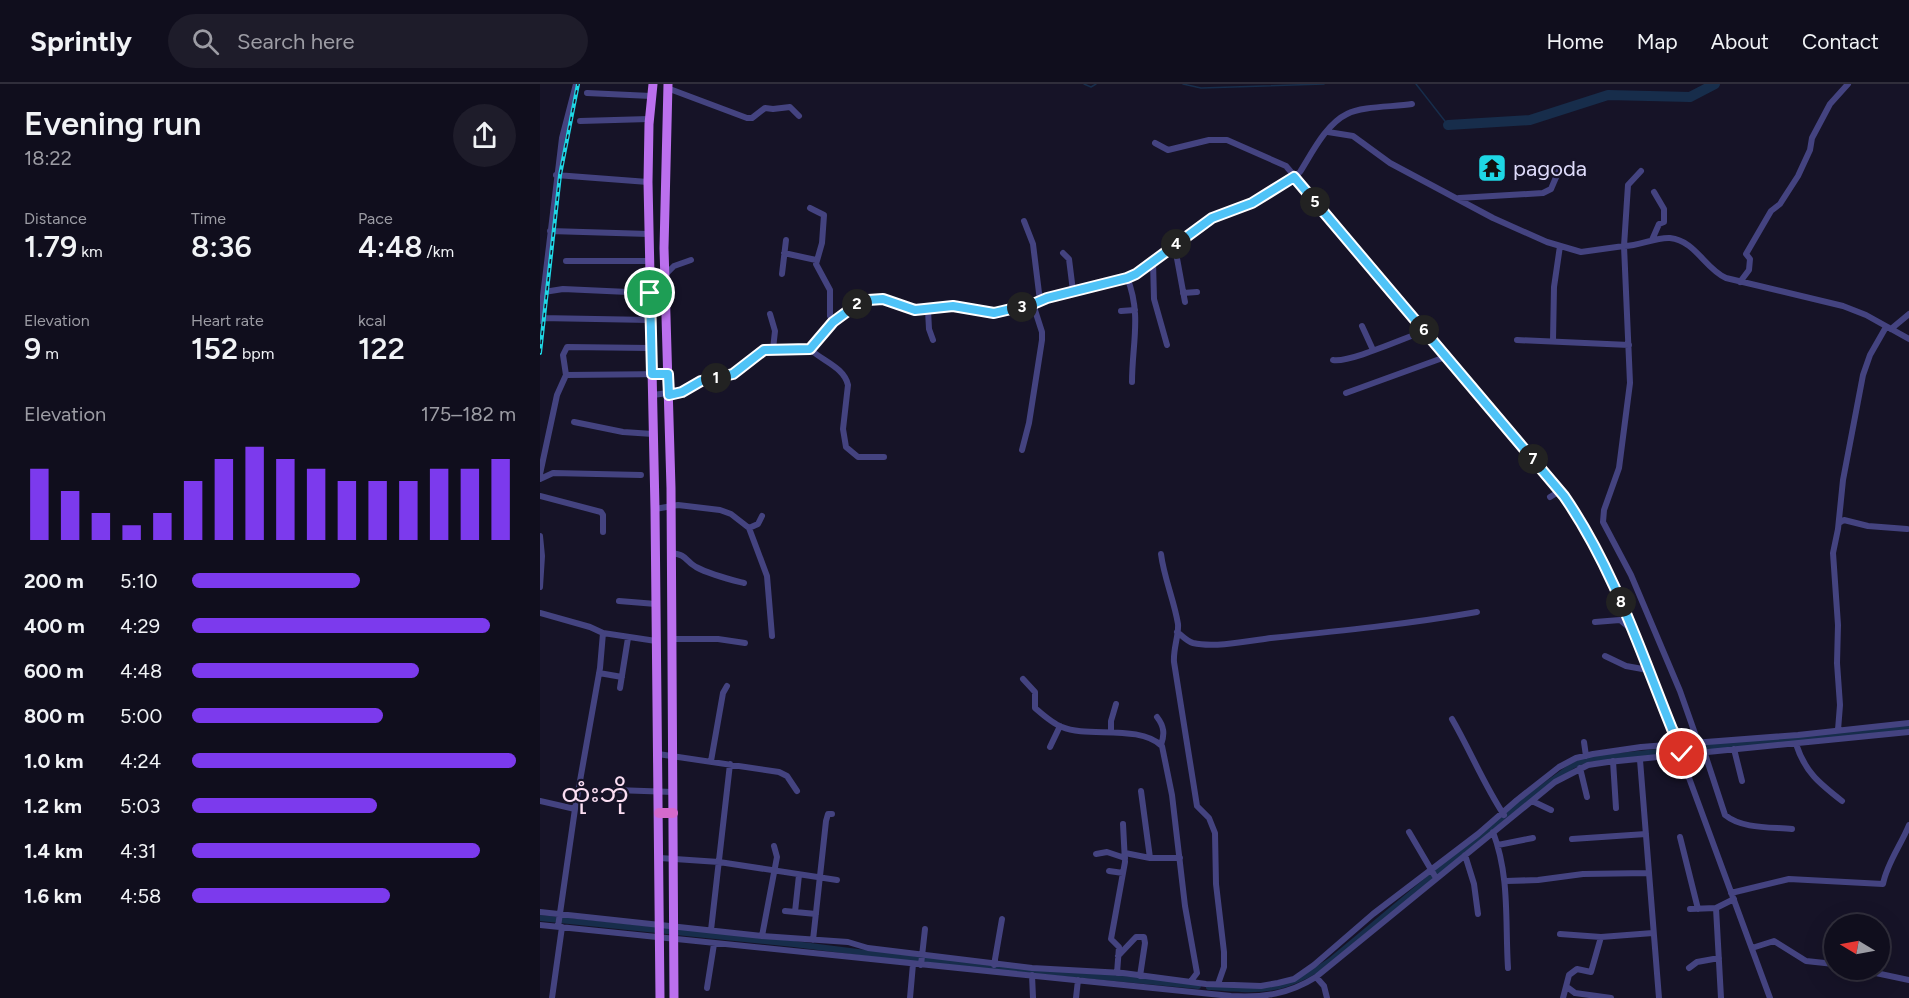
<!DOCTYPE html>
<html lang="en">
<head>
<meta charset="utf-8">
<style>
  :root { --surface:#100e1d; --page:#1e1c2a; --text:#f1f3f6; --muted:#9c9ca4; --line:#302e3b; --accent:#7c3aed }
  body { margin:0; font-family:Figtree,"Noto Sans Myanmar",sans-serif; background:var(--page); color:var(--text); height:100vh; display:flex; flex-direction:column; font-size:22px; white-space:nowrap }
  * { box-sizing:border-box; margin:0 }
  p { font-size:20px; color:var(--muted) }
  .icon { flex:none; width:33px; height:33px; fill:none; stroke:currentColor; stroke-width:2; stroke-linecap:round; stroke-linejoin:round }
  .map { position:relative; flex:1; overflow:hidden }
  .details { display:flex; flex-direction:column; background:var(--surface); width:540px }
  .details>* { flex:none }
  .needle { width:39px; rotate:280deg }
  .controls { position:absolute; left:1284px; top:830px; display:grid; gap:12px }
  .controls a { display:grid; place-items:center; width:66px; height:66px; border-radius:50%; background:var(--surface); box-shadow:0 6px 24px #0002,0 0 0 2px var(--line); font-size:30px }
  .pin { position:absolute; display:grid; place-items:center; width:51px; height:51px; color:#fff; margin:-26px; border:3px solid #fff; border-radius:50%; box-shadow:0 2px 6px #0007 }
  .km { position:absolute; width:30px; height:30px; margin:-15px; border-radius:50%; background:#222; color:#fff; font-size:16px; line-height:30px; text-align:center }
  .round { display:grid; place-items:center; flex:none; width:63px; height:63px; border-radius:32px; background:var(--page) }
  .overview { display:flex; align-items:center; justify-content:space-between; height:102px; padding:0 24px }
  h1 { font-size:33px; font-weight:600; line-height:45px }
  .stats { display:grid; grid-template-columns:repeat(3,1fr); gap:9px; height:102px; padding:6px 24px }
  .stats div { display:grid; align-content:center }
  .stats b { font-size:30px; font-weight:600 }
  .stats small { font-size:16px; font-weight:400 }
  .stats p { font-size:16px }
  .chart { height:168px; padding:12px 24px }
  .chart p { display:flex; justify-content:space-between }
  .chart svg { width:100%; height:108px; margin-top:6px; stroke:var(--accent); stroke-width:6 }
  ul { padding:0 24px; list-style:none; font-size:20px }
  li { display:grid; grid-template-columns:96px 72px 1fr; align-items:center; height:45px }
  li i { height:15px; border-radius:8px; background:var(--accent) }
  header { display:flex; align-items:center; gap:36px; box-sizing:border-box; height:84px; padding:0 30px; background:var(--surface); border-bottom:2px solid var(--line) }
  header strong { font-size:28px }
  nav { display:flex; gap:33px; margin-inline-start:auto; font-size:21px }
  .search { width:420px; height:54px; background:var(--page); display:flex; align-items:center; gap:15px; box-sizing:border-box; padding:0 21px; border-radius:33px; color:var(--muted); font-size:22px }
  main { display:flex; flex:1; min-height:0 }
  .map>svg:first-child { display:block }
  .lines { fill:none; stroke-linecap:round; stroke-linejoin:round }
  .stream { stroke:#172d4b; stroke-width:1.5 }
  .canal { stroke:#172d4b; stroke-width:6 }
  .river { stroke:#172d4b; stroke-width:10 }
  .minor { stroke:#444380; stroke-width:6 }
  .primary { stroke:#bb70ee; stroke-width:9 }
  .trunk { stroke:#d46acc; stroke-width:10 }
  .rail-casing { stroke:#1ed7e5; stroke-width:4 }
  .rail { stroke:#161327; stroke-width:1.5; stroke-dasharray:4.5; stroke-linecap:butt }
  .route-casing { stroke:#fff; stroke-width:12 }
  .route { stroke:#4fc3f7; stroke-width:8 }
  .labels { text-anchor:middle; dominant-baseline:central; stroke-width:4.5; stroke-linejoin:round; paint-order:stroke }
  .poi-label { font-size:22px; fill:#dfdcfb; stroke:#161327; text-anchor:start }
  .quarter-label { font-size:26px; fill:#fbdef2; stroke:#161327 }
</style>
</head>
<body>
<header>
<strong>Sprintly</strong>
<div class="search"><svg class="icon" aria-label="search" viewBox="0 0 24 24"><circle cx="10" cy="10" r="6"/><path d="M15 15l6 6"/></svg>Search here</div>
<nav><a>Home</a><a>Map</a><a>About</a><a>Contact</a></nav>
</header>
<main>
<section class="details">
<div class="overview"><div><h1>Evening run</h1><p>18:22</p></div><a class="round"><svg class="icon" aria-label="share" viewBox="0 0 24 24"><path d="M12 15V3M7 8l5-5 5 5M5 13v7h14v-7"/></svg></a></div>
<div class="stats">
<div><p>Distance</p><b>1.79<small> km</small></b></div>
<div><p>Time</p><b>8:36</b></div>
<div><p>Pace</p><b>4:48<small> /km</small></b></div>
</div>
<div class="stats">
<div><p>Elevation</p><b>9<small> m</small></b></div>
<div><p>Heart rate</p><b>152<small> bpm</small></b></div>
<div><p>kcal</p><b>122</b></div>
</div>
<div class="chart"><p><span>Elevation</span>175–182 m</p>
<svg viewBox="0 0 160 44" preserveAspectRatio="none"><path d="M5 44V15M15 44V24M25 44V33M35 44V38M45 44V33M55 44V20M65 44V11M75 44V6M85 44V11M95 44V15M105 44V20M115 44V20M125 44V20M135 44V15M145 44V15M155 44V11"/></svg>
</div>
<ul>
<li><b>200 m</b>5:10<i style="width:52%"></i></li>
<li><b>400 m</b>4:29<i style="width:92%"></i></li>
<li><b>600 m</b>4:48<i style="width:70%"></i></li>
<li><b>800 m</b>5:00<i style="width:59%"></i></li>
<li><b>1.0 km</b>4:24<i style="width:100%"></i></li>
<li><b>1.2 km</b>5:03<i style="width:57%"></i></li>
<li><b>1.4 km</b>4:31<i style="width:89%"></i></li>
<li><b>1.6 km</b>4:58<i style="width:61%"></i></li>
</ul>
</section>
<div class="map">
<svg width="1369" height="914" viewBox="0 0 1369 914">
  <rect width="100%" height="100%" fill="#161327"/>
  <g class="lines">
    <path class="stream" d="M544,0L551,3L556,0
      M643,0L661,4L784,0
      M876,0L908,41"/>
    <path class="canal" d="M0,834L254,860L374,875L658,902
      M669,903C722,907 744,909 790,877L969,728L1032,682L1048,675L1369,643"/>
    <path class="river" d="M908,41L990,36L1068,11L1150,13L1175,0"/>
    <path class="minor" d="M127,4L207,34H212L225,24L233,25L250,23L259,32
      M47,9L111,12
      M40,37L109,35
      M788,48L813,52L850,79L953,134L1007,158L1041,168L1084,162L1088,101L1101,87
      M615,59L628,66L669,56H687L746,82L1024,412C1073,483 1100,566 1132,645L1140,659L1145,683L1230,914
      M16,91L108,98
      M919,114L1003,109L1011,105L1020,84
      M270,124L284,131L282,159L276,180L290,206V232L293,238
      M484,137L493,160L500,217
      M10,147L109,150
      M1112,156L1119,140L1124,138V125L1114,108
      M632,163L636,169L645,218
      M244,169L276,176
      M523,169L529,175L533,207
      M26,177H109
      M613,177L614,215L627,261
      M242,190L246,156
      M125,191L134,182L151,176
      M587,193C602,231 592,260 592,298
      M1200,198L1209,186L1210,175L1206,170L1231,127L1240,120L1258,92L1270,66L1272,54L1290,20L1308,0
      M4,208L23,205L110,209
      M643,209L657,208
      M388,226L389,245L393,256
      M581,227L595,226
      M230,230L235,247L233,265
      M0,234L111,236
      M0,237L22,54L36,0
      M822,242L833,266
      M1351,245L1369,230
      M977,256L1089,261
      M1013,256L1014,203L1020,162
      M270,265C282,277 304,283 308,301L303,345L306,363L318,373H344
      M793,276C810,279 866,253 885,247
      M26,291L23,271L27,263L111,264
      M806,309L908,272
      M113,311L142,307L161,297L193,290L224,266L270,265L293,238L316,221L328,216L343,215L375,226L413,222L454,229L493,220L507,214L587,193L596,190L672,134L712,119L754,93L760,88C772,69 786,40 807,30C822,22 854,23 872,20
      M34,338L83,348L113,350
      M482,366L489,339L502,256V248L493,220
      M0,390L17,311L26,291L128,290
      M0,395L13,389L101,391
      M0,412L61,428L63,431V448
      M1010,413L1020,407
      M115,425L138,421L180,426L191,430L209,444L227,492L232,552
      M1299,439L1304,436L1328,442L1367,445
      M209,444L218,440L222,432
      M0,452L2,472L0,503
      M131,469C148,471 144,476 156,483C171,491 188,495 204,499
      M621,470C624,494 634,516 638,540C639,551 633,565 634,578L657,722L669,734L675,749L676,800L684,868V883L678,900
      M79,517L116,520
      M0,529L50,543L63,549L116,557
      M1055,538L1080,536L1091,545
      M637,548C643,552 646,557 653,559C674,564 709,557 731,554C800,547 869,540 937,528
      M131,555H178L205,559
      M1065,572L1086,582L1108,586
      M59,589L82,593
      M483,595L495,608V624C502,630 513,640 522,643C548,654 599,640 622,662L632,711L645,822L657,889L651,897
      M80,604L88,554
      M617,633C624,642 625,650 621,661
      M912,635C931,668 943,699 964,731
      M1298,646L1300,621L1297,579L1298,541L1293,469L1298,445L1303,396L1323,291L1330,271L1346,243
      M571,648V637L576,620
      M1044,658L1046,672
      M1158,658L1140,607L1091,491L1063,438L1064,426L1079,384L1090,299L1084,162C1100,162 1115,153 1130,154C1156,157 1164,184 1186,194L1303,222L1326,231L1369,255
      M1256,660C1265,688 1279,699 1302,717
      M510,663L520,642
      M1194,665L1202,697
      M1164,667L1185,731C1202,745 1231,743 1252,745
      M118,670L239,688L247,692L257,707
      M1100,676L1119,914
      M171,677L183,609L187,602
      M1073,677L1076,724
      M1040,684L1047,713
      M75,706L133,708
      M601,707L610,774
      M0,717L35,725
      M992,717L1011,726
      M869,748L896,794
      M953,748C970,793 965,837 968,884
      M1140,753L1158,825
      M1032,755L1106,750
      M958,761L993,754
      M585,769L610,774H640
      M556,770L567,768L585,774
      M925,771L934,800L938,830
      M120,774L179,778L297,796
      M569,787L583,789
      M966,797L998,796L1043,790L1109,789
      M1191,809L1249,795L1343,800C1347,779 1361,761 1369,741
      M1150,825L1176,824
      M245,827L276,830
      M0,828L222,852L308,858L328,864L492,884L583,889L666,900L721,902L738,899L754,895L774,881L833,830L938,750L977,716L1019,683L1036,674L1053,670L1101,663L1258,651L1369,639
      M255,828L259,791
      M0,841L691,912C723,914 749,910 776,893L1015,698L1048,681L1068,678L1369,648
      M18,843L35,725L60,584L63,549
      M171,846L190,680
      M1020,850L1061,853L1113,849
      M222,852L237,773L234,762
      M273,856L286,737L288,730H292
      M1212,864L1234,857L1266,877L1294,880
      M578,872L596,853H604L605,859L600,892
      M381,881L385,845
      M454,881L462,835
      M1149,884L1157,878L1179,874
      M1317,885L1369,896
      M577,889L579,863L571,855L585,778L583,740
      M492,891L493,914
      M776,893L784,902L787,914
      M1027,903L1035,909L1071,914
      M167,904L174,860
      M12,914L22,843
      M370,914L373,880
      M536,914L538,896
      M1023,914L1029,891L1037,885L1051,888L1061,853
      M1181,914L1176,824L1194,815"/>
    <path class="primary" d="M113,0L109,40L108,98L115,425L120,914
      M128,0L124,164L131,404L134,914"/>
    <path class="trunk" d="M119,729H133"/>
    <g class="rail-casing">
      <path id="rail" d="M0,269L20,91L38,0"/>
    </g>
    <use href="#rail" class="rail"/>
  </g>
  <g class="lines">
    <g class="route-casing">
      <path id="route" d="M110,209L112,290H128L129,311L142,308L161,297L193,290L224,266L270,265L293,238L316,221L328,216L343,215L375,226L413,222L454,229L493,220L507,214L587,194L596,190L672,134L712,119L754,93L1024,412C1073,483 1100,566 1132,645L1140,659L1142,670"/>
    </g>
    <use href="#route" class="route"/>
  </g>
  <defs>
    <g id="temple-square" transform="scale(1.5)"><rect x="-9" y="-9" width="18" height="18" rx="4" fill="#1ed7e5" stroke="#161327"/><path d="M0-6L5-2H3V0L6.5 2.5H4V6H1.5V3h-3V6H-4V2.5H-6.5L-3 0V-2H-5Z" fill="#111"/></g>
  </defs>
  <g fill-rule="evenodd">
    <use href="#temple-square" x="952" y="84"/>
  </g>
  <g class="labels">
    <g class="poi-label">
      <text x="973" y="84">pagoda</text>
    </g>
    <g class="quarter-label">
      <text x="55" y="709">ထုံးဘို</text>
    </g>
  </g>
</svg>
<div class="controls">
<a><svg class="needle" viewBox="-14 -14 28 28"><path d="M0-13l5 13h-10z" fill="#e53935"/><path d="M0 13l5-13h-10z" fill="#9c9ca4"/></svg></a>
</div>
<div class="pin" style="left:110px;top:209px;background:#1e9e55"><svg class="icon" aria-label="arrive" viewBox="0 0 24 24"><path d="M6 21V4h12l-3 4 3 4H6"/></svg></div>
<div class="pin" style="left:1142px;top:670px;background:#d93025"><svg class="icon" aria-label="check" viewBox="0 0 24 24"><path d="M5 12l5 5 9-10"/></svg></div>
<b class="km" style="left:176px;top:294px">1</b>
<b class="km" style="left:317px;top:220px">2</b>
<b class="km" style="left:482px;top:223px">3</b>
<b class="km" style="left:636px;top:160px">4</b>
<b class="km" style="left:775px;top:118px">5</b>
<b class="km" style="left:884px;top:246px">6</b>
<b class="km" style="left:993px;top:375px">7</b>
<b class="km" style="left:1081px;top:518px">8</b>
</div>
</main>
</body>
</html>
